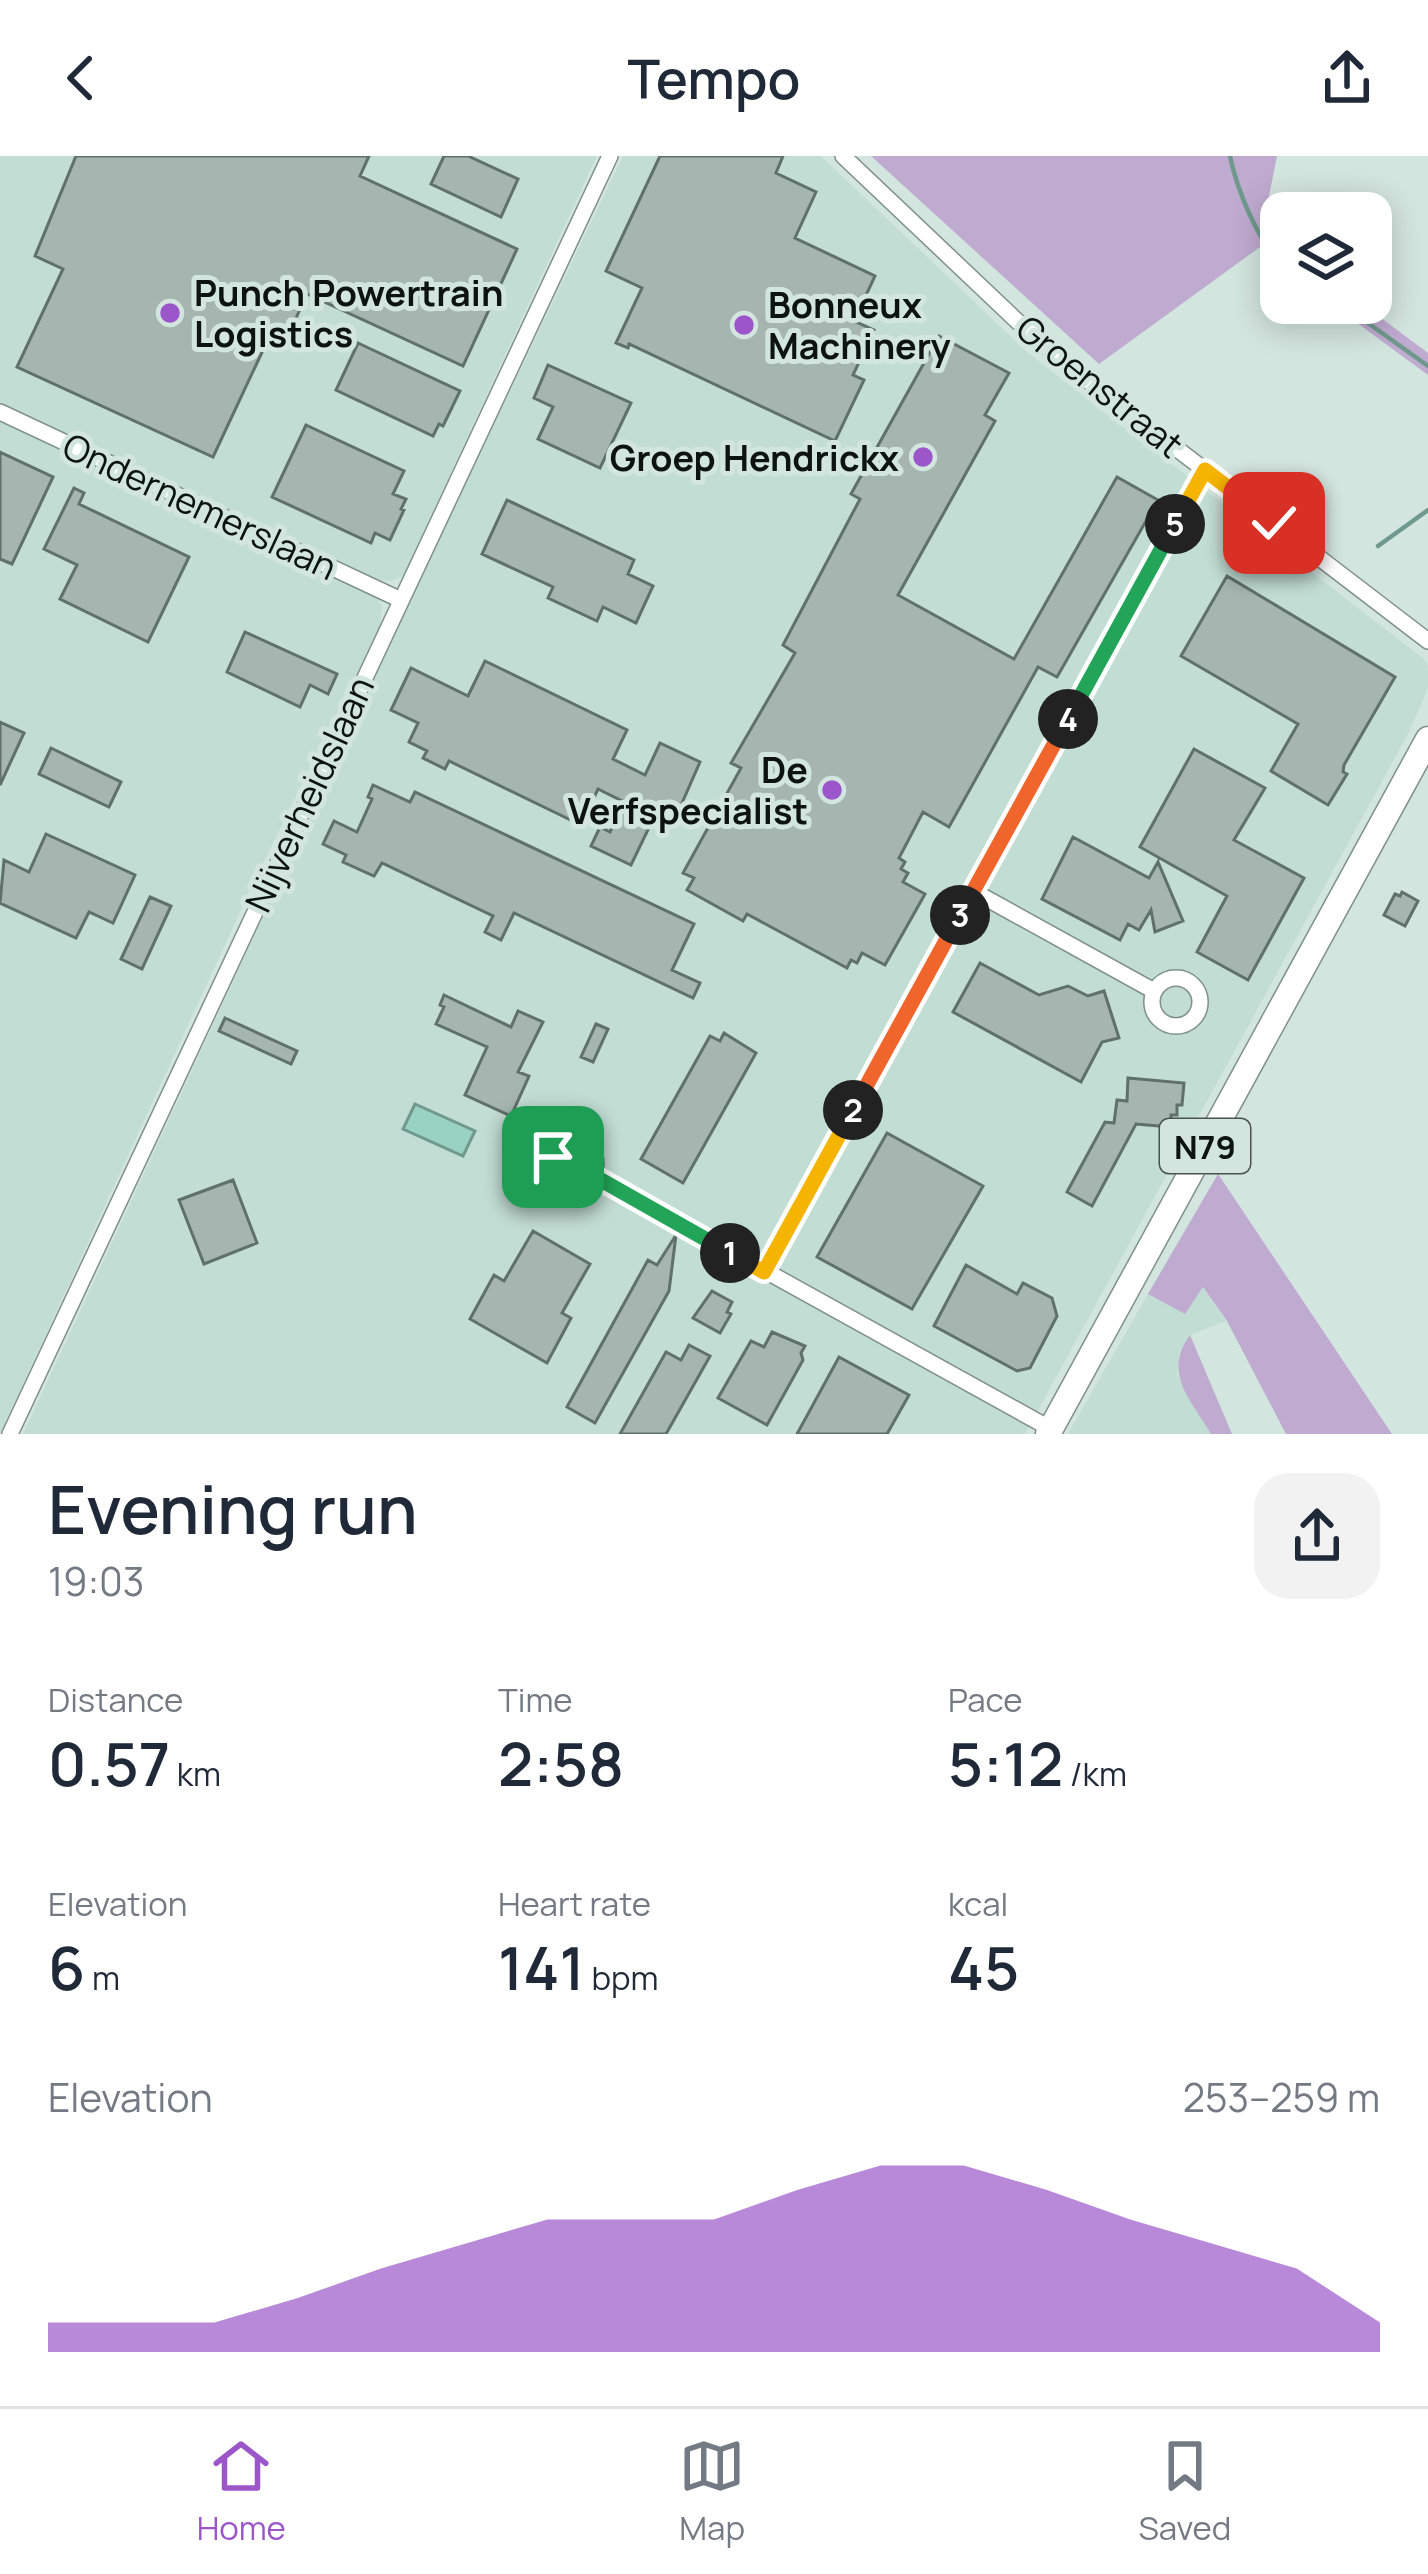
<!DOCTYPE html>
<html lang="en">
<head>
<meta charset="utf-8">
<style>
  :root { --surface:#fff; --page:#f2f2f3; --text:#1f2937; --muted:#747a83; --line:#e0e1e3; --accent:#9b56ca }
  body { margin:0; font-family:Manrope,sans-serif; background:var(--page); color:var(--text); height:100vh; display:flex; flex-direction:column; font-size:45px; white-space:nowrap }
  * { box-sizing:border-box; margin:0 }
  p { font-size:39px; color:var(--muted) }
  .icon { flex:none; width:66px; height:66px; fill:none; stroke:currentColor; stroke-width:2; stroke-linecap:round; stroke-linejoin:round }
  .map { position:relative; height:1278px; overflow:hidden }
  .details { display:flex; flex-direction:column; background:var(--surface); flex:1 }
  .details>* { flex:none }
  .tools { position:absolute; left:1260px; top:36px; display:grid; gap:24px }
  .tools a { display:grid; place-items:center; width:132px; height:132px; border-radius:24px; background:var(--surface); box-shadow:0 6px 30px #0003; font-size:60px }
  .pin { position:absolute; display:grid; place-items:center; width:102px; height:102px; color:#fff; margin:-51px; border-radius:24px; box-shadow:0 6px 18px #0006 }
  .km { position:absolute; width:60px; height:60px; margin:-30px; border-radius:50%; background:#222; color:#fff; font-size:33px; line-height:60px; text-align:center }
  .round { display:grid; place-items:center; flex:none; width:126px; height:126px; border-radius:36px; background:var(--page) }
  .headline { display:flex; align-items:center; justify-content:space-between; height:204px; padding:0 48px }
  h1 { font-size:66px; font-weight:600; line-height:90px }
  .stats { display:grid; grid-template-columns:repeat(3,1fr); gap:18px; height:204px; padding:12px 48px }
  .stats div { display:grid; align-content:center }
  .stats b { font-size:60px; font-weight:600 }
  .stats small { font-size:33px; font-weight:400 }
  .stats p { font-size:33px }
  .chart { height:336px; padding:24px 48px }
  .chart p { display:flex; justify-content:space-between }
  .chart svg { width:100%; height:216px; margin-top:12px; fill:var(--accent); opacity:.7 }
  header { display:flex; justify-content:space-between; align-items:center; height:156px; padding:0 48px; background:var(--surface); font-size:54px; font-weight:600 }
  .menu { display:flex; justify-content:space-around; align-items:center; height:168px; border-top:3px solid var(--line); background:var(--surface); font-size:33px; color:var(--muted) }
  .menu a { display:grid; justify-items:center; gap:6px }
  .menu .current { color:var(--accent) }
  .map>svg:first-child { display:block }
  .built { fill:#c2ddd4 }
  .green { fill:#bfabd0 }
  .water { fill:#9ad2c1; stroke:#6f998c; stroke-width:3 }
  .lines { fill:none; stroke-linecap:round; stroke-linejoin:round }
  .stream { stroke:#6f998c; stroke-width:4.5 }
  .building { fill:#a5b6b1; stroke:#60706b; stroke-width:3 }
  .street-casing { stroke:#80908b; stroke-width:18 }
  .primary-casing { stroke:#80908b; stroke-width:27 }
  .street { stroke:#fff; stroke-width:15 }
  .primary { stroke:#fff; stroke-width:24 }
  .split-1-casing { stroke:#fff; stroke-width:24 }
  .split-2-casing { stroke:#fff; stroke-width:24 }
  .split-3-casing { stroke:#fff; stroke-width:24 }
  .split-4-casing { stroke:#fff; stroke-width:24 }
  .split-5-casing { stroke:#fff; stroke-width:24 }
  .split-6-casing { stroke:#fff; stroke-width:24 }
  .split-1 { stroke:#22a559; stroke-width:15 }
  .split-2 { stroke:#f5b400; stroke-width:15 }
  .split-3 { stroke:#f0652b; stroke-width:15 }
  .split-4 { stroke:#f0652b; stroke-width:15 }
  .split-5 { stroke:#22a559; stroke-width:15 }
  .split-6 { stroke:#f5b400; stroke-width:15 }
  .poi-dot { fill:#9b56ca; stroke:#d3e5df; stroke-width:4.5 }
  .labels { text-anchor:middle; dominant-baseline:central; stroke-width:10; stroke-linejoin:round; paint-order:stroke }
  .shield { fill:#d3e5df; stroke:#48524f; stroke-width:3 }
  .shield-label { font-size:33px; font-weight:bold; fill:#0c1311 }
  .poi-label { font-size:36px; font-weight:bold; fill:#0c1311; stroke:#d3e5df; text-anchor:start }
  .street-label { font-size:36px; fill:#0c1311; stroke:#d3e5df }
</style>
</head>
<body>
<header><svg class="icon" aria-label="back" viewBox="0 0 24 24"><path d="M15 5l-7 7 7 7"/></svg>Tempo<svg class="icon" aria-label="share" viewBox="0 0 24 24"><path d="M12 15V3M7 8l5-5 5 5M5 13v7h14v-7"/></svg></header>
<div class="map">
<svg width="1428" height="1278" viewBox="0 0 1428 1278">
  <rect width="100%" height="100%" fill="#d3e5df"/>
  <path class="built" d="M0,0H597L403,420L390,425L377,424L0,246Z
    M623,0H821L1027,196L1424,503L1428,510V532L1409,576L1025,1278H23L436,389Z
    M0,264L364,433L379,444L382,452L380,470L252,730L0,1278Z
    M1202,1130L1226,1165L1190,1179L1179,1198L1177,1218L1211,1278H1068L1148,1138L1185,1158Z"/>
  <path class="green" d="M871,0H1277L1268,45L1281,74V111L1260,91L1099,208Z
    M1330,147H1361L1428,197V219Z
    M1218,1018L1392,1278H1286L1227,1165L1203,1131L1185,1158L1148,1138Z
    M1190,1179L1232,1278H1211C1191,1244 1162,1217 1190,1179Z"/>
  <path class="water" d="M415,948L475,975L463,1000L403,973Z"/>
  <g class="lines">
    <path class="stream" d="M1230,0C1236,29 1257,87 1281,104
      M1340,147L1428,210
      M1378,390L1428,354"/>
  </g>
  <path class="building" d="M76,0H369L360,20L517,93L463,210L307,138L286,184L271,177L213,301L17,211L63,113L35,100Z
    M444,0H468L518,23L501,61L431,28Z
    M660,0H783L776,17L816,36L795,82L875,120L854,165L874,174L853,219L864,224L835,285L629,188L628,192L616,187L642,132L606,115Z
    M939,180L1009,217L985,259L995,265L898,439L1014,503L1117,321L1158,344L1057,521L1038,511L949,671L923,656L899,702L905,706L901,713L908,717L903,726L925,738L885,809L862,797L857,807L851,804L847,812L747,758L743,765L687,734L694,722L683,717L741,612L731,607L795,497L783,489L860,343L851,338Z
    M358,187L460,235L443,270L439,268L433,280L336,234Z
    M548,209L631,247L600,312L538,283L553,251L534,242Z
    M306,269L404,315L393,338L406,343L401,353L404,354L390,384L375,377L371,387L272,341Z
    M0,296L53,321L12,408L0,403Z
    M74,332L84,337L79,348L189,401L148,486L60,443L77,409L44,393Z
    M507,344L634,404L628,418L653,430L636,467L603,451L597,465L548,442L553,431L482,398Z
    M1227,420L1395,521L1344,609L1343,616L1347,618L1328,649L1271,615L1298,568L1181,500Z
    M245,476L337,518L328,538L310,529L300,551L227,516Z
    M485,505L627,574L613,603L645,619L660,587L700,606L675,663L657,655L631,709L591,690L600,671L610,676L624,646L598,633L581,669L449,605L445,613L423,602L427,595L409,586L418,567L391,554L411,512L468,540Z
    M0,566L24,577L0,629Z
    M51,592L121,626L109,651L39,618Z
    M1194,593L1265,632L1234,684L1304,722L1248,824L1197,796L1227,740L1140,691Z
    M373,629L410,646L415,636L694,768L672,814L700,827L693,842L514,757L501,784L485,776L493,760L382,707L374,720L343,706L346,699L323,688L334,665L357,676L372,643L368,641Z
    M46,678L135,719L113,767L89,756L76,782L0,747L4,704L29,716Z
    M1073,681L1149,722L1158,706L1183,765L1155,776L1151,754L1139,774L1128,768L1120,784L1042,743Z
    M1402,736L1418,745L1405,770L1384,759L1395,738L1400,740Z
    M150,741L171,750L142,813L121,803Z
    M980,807L1039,839L1068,830L1088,840L1104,835L1119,882L1102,886L1081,926L953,856Z
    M444,839L511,871L518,855L543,866L518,916L529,920L511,960L465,939L487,891L436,868L444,851L440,849Z
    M225,862L297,895L291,908L219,875Z
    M596,868L608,873L593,906L581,901Z
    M724,877L756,897L683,1027L641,1003L710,880L720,885Z
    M1128,922L1184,927L1182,949H1177V959H1171V971L1136,968L1092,1050L1067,1036L1105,966L1114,967L1117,944L1127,945Z
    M887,977L983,1030L912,1153L817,1101Z
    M233,1024L257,1087L204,1108L179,1044Z
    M533,1075L590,1108L562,1157L571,1162L547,1207L470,1163L494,1119L504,1125Z
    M676,1079L669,1135L595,1267L567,1251L648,1104L657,1109Z
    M966,1109L1017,1138L1023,1127L1052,1142L1057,1160L1030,1212L1017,1215L934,1170Z
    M712,1135L732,1146L727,1156L731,1158L720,1177L693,1162Z
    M772,1176L805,1190L801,1197L803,1204L767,1269L718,1242L751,1185L764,1191Z
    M689,1189L710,1200L666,1278H620L666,1196L681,1204Z
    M839,1201L909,1239L887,1278H797Z"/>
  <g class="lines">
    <g class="street-casing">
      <path id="street" d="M843,0L1017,165L1074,214L1428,485
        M0,256L401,444
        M973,735L1154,835
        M1152 846a24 24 0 1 1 48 0a24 24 0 1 1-48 0Z
        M552 1008a22 22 0 1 1 44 0a22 22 0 1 1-44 0Z
        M594,1020L1051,1273
        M763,1116L1205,313
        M10,1278L610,0"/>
    </g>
    <g class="primary-casing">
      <path id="primary" d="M1048,1278L1428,583"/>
    </g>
    <use href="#street" class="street"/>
    <use href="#primary" class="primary"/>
  </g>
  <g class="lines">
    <g class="split-1-casing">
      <path id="split-1" d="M553,1001C551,1019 560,1031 578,1031L594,1020L730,1097"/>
    </g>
    <g class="split-2-casing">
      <path id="split-2" d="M730,1097L764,1116L853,954"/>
    </g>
    <g class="split-3-casing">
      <path id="split-3" d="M853,954L960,759"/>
    </g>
    <g class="split-4-casing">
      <path id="split-4" d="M960,759L1068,563"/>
    </g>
    <g class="split-5-casing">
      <path id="split-5" d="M1068,563L1175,368"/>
    </g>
    <g class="split-6-casing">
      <path id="split-6" d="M1175,368L1205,314L1274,367"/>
    </g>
    <use href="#split-1" class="split-1"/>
    <use href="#split-2" class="split-2"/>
    <use href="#split-3" class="split-3"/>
    <use href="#split-4" class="split-4"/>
    <use href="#split-5" class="split-5"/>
    <use href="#split-6" class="split-6"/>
  </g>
  <g class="poi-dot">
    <circle cx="170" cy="157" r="12"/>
    <circle cx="744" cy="169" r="12"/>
    <circle cx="923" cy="301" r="12"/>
    <circle cx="832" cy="634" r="12"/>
  </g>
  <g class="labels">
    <rect class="shield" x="1160" y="963" width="90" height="54" rx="9"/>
    <g class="shield-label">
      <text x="1205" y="990">N79</text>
    </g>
    <g class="poi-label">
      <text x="194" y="136">Punch Powertrain<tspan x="194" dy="41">Logistics</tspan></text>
      <text x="768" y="148">Bonneux<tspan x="768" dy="41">Machinery</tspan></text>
      <text x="899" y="301" text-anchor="end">Groep Hendrickx</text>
      <text x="808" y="613" text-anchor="end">De<tspan x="808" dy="41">Verfspecialist</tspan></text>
    </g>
    <g class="street-label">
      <text transform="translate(1100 230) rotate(39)">Groenstraat</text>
      <text transform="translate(200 350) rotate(25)">Ondernemerslaan</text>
      <text transform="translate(309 638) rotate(-65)">Nijverheidslaan</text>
    </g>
  </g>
</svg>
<div class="tools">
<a><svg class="icon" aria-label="layers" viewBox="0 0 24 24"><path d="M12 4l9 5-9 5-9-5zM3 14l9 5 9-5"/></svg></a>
</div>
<div class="pin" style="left:553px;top:1001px;background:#1e9e55"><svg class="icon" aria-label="arrive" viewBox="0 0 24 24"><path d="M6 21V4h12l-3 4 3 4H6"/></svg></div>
<div class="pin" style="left:1274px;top:367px;background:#d93025"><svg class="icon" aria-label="check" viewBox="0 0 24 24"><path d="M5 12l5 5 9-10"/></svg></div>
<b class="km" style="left:730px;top:1097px">1</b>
<b class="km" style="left:853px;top:954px">2</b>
<b class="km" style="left:960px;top:759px">3</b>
<b class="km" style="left:1068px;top:563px">4</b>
<b class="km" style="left:1175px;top:368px">5</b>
</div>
<section class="details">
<div class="headline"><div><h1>Evening run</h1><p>19:03</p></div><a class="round"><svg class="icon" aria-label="share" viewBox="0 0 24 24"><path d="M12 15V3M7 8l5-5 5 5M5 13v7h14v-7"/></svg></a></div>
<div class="stats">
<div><p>Distance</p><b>0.57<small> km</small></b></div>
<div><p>Time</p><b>2:58</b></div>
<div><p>Pace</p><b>5:12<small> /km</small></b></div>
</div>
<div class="stats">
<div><p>Elevation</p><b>6<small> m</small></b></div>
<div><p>Heart rate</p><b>141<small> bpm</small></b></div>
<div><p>kcal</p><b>45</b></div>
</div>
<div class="chart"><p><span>Elevation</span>253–259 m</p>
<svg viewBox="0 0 160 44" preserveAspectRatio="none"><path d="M0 44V38L10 38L20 38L30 33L40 27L50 22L60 17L70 17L80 17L90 11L100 6L110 6L120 11L130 17L140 22L150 27L160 38V44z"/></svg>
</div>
</section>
<nav class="menu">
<a class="current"><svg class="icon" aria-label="home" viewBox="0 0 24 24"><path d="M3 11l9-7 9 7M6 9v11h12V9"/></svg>Home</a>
<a><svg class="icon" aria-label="map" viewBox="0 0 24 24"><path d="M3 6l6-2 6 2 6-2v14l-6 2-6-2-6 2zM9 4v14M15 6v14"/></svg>Map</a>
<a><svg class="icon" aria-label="saved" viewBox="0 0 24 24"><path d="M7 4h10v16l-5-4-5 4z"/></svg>Saved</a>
</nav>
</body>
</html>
